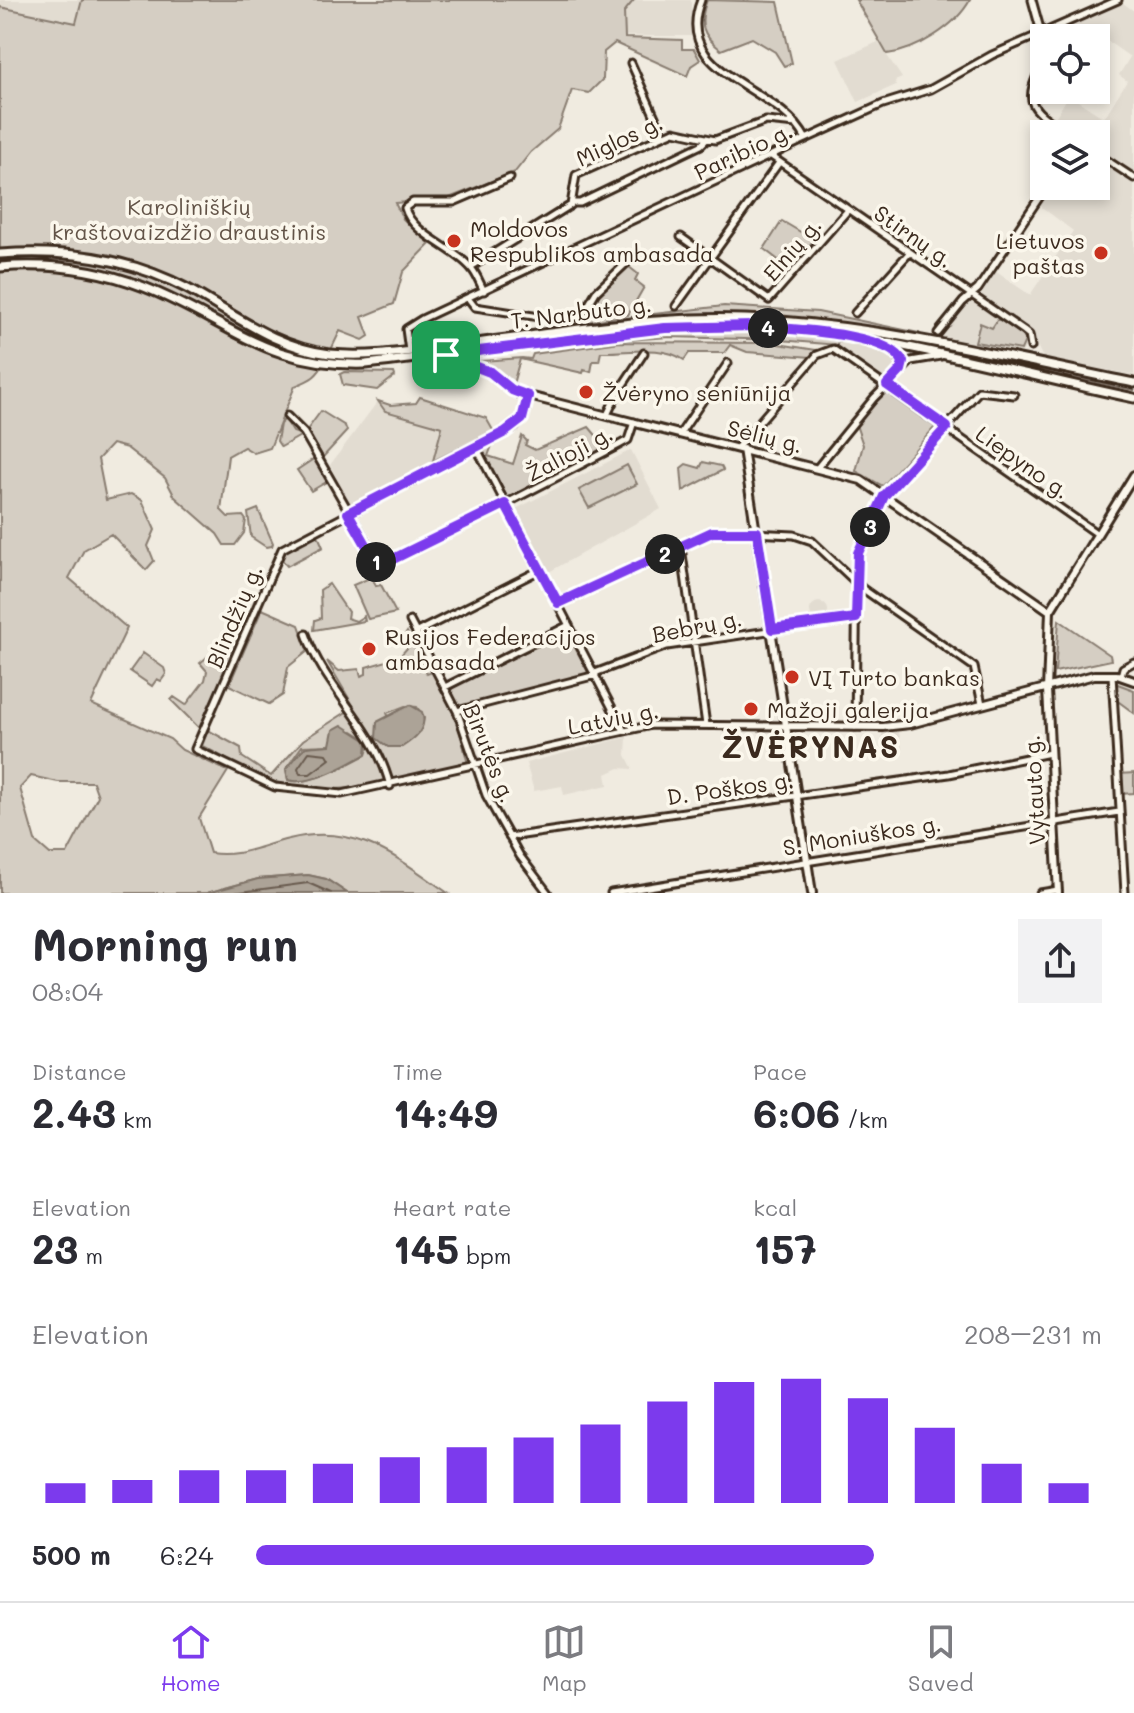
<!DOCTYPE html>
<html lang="en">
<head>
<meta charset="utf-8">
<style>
  :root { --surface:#fff; --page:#f2f2f3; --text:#2b2b33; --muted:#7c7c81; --line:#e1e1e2; --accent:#7c3aed }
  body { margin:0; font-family:Mali,sans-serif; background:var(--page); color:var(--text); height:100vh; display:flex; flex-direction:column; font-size:30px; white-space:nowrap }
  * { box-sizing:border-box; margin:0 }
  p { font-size:26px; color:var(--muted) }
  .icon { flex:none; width:44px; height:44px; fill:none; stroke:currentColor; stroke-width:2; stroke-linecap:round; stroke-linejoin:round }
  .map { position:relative; height:893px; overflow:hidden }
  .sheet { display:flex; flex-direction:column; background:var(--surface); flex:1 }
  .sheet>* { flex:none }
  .fabs { position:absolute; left:1030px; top:24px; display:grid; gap:16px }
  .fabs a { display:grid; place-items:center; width:80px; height:80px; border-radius:0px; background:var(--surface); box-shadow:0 4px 12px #0003; font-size:40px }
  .pin { position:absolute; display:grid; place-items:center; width:68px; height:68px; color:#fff; margin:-34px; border-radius:16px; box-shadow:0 4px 12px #0006 }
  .km { position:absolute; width:40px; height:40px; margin:-20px; border-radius:50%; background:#222; color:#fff; font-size:22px; line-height:40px; text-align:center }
  .round { display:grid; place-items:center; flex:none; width:84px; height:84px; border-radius:0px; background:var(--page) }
  .summary { display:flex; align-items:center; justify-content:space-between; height:136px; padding:0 32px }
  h1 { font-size:44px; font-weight:700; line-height:60px }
  .metrics { display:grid; grid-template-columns:repeat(3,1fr); gap:12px; height:136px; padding:8px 32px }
  .metrics div { display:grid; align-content:center }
  .metrics b { font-size:40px; font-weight:700 }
  .metrics small { font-size:22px; font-weight:400 }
  .metrics p { font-size:22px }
  .chart { height:224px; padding:16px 32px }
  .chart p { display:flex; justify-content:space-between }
  .chart svg { width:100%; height:144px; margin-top:8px; stroke:var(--accent); stroke-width:6 }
  ul { padding:0 32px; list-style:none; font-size:26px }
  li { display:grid; grid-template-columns:128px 96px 1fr; align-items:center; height:60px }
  li i { height:20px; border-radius:10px; background:var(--accent) }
  .tabs { display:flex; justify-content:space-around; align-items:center; height:112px; border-top:2px solid var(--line); background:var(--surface); font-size:22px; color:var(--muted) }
  .tabs a { display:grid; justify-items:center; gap:4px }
  .tabs .selected { color:var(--accent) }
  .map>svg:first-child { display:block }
  .built { fill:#e2dcd1 }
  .green { fill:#d5cec3; stroke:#887c70; stroke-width:2; fill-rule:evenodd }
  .water { fill:#aca397; stroke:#7f7367; stroke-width:2 }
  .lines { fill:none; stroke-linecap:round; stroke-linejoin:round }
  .shore { stroke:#685a4e; stroke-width:2 }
  .street-casing { stroke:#3b2a1e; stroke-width:11 }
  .secondary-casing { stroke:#3b2a1e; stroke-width:12 }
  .primary-casing { stroke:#3b2a1e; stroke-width:13 }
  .street { stroke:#fbf7ec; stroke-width:5 }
  .secondary { stroke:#fbf7ec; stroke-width:6 }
  .primary { stroke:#fbf7ec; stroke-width:7 }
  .route-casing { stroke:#fff; stroke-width:16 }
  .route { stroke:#7c3aed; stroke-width:10 }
  .poi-dot { fill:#c8321e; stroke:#fbf7ec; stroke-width:3 }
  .labels { text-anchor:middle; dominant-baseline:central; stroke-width:7; stroke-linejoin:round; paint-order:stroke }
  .street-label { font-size:22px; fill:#3b2a1e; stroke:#fbf7ec }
  .park-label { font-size:22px; fill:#625347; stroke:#fbf7ec }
  .poi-label { font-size:22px; fill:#3b2a1e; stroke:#fbf7ec; text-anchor:start }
  .district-label { font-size:30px; font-weight:bold; letter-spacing:2px; fill:#3b2a1e; stroke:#fbf7ec }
</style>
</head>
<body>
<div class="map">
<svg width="1134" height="893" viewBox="0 0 1134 893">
  <rect width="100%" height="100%" fill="#f0ebe0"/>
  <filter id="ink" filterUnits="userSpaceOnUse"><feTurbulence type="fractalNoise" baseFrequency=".0125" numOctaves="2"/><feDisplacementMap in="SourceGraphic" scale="16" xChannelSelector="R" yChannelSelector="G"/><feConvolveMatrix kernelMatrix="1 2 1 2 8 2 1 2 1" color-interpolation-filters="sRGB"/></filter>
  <g filter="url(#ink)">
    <path class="built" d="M0,0H82L77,23L0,7Z
      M634,0H691V36H624V12Z
      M1123,3L1134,11V175L1096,150V134H1071L1053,121L1069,95L1104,118L1127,81L1119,75L1130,57L1103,38L1096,47V38H1081L1063,26Z
      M878,42L902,78L895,81L896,85L858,102L838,60Z
      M1096,157L1134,182V375L1044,360L1030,331L981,296L995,271L1030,295L1073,231L1039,205L1052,186H1096Z
      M971,300L1024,333L1028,342L1021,354L939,343L940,336Z
      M838,339L888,351L898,356L900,368L884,380L836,347Z
      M378,401L385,411L442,427L433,461L350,504L330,465Z
      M631,450L661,509L547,573L514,510Z
      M810 611a9 9 0 1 1 18 0a9 9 0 1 1-18 0Z
      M882,732H899L902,751L882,752Z
      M627,737L626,755L633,769L619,768L606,774L608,785L564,795L562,786L534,791L526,763Z"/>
    <path class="green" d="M82,0H634L624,12L625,38L682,40V49H694L700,60L691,66L687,76L615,43L604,52L603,79L589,93L572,90L558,129L531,152L515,172L449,198L395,203L403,219L430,244L403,272L394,304L362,317L369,336L363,340L340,331L328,356L365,358L436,353L361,362L326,360C317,377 312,379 295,386L270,448L254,453L244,447L228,456L221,510L228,517L243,516L246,520L244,533L235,545H224L217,534L175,497L165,478L127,448L112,444L98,459L106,500L131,494L142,500L155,530L148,546L154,561L146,570L111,534L84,550L69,578L127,628L91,704L170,739L182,750L228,771L199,818L210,853C239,858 262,845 289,839C356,822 398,858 448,893H347L326,879L308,875L258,879L207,893H0V7L76,23ZM31,776L58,782H93L98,796L67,854H50L35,841L20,788Z
      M707,0L778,2L792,63L784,66L775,52L752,38L721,50C702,35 698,24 707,0Z
      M856,0H970C956,26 916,51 887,54Z
      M782,221L814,240L790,269L764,249Z
      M628,266L638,274L635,280L644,287L628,315L588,322L585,319L601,292Z
      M724,306L818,312L919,333L918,337L844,324L757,315L607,324L636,316Z
      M998,319L1023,335L1025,341L1021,350L975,342L980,323L992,328Z
      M708,330L777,332L838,339L837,345L780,340L669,337L546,346Z
      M620,342L772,343L816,350L811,357L747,352L730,345L724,353H689L684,360C660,344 629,353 601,352L599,361H593L591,372L584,370L583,373L520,359L513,384L490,366L468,362L522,358L531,359L533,354Z
      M937,348L1134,388V390L936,351Z
      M344,372L394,373L395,376L377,390L343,385L340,374Z
      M887,389L894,394L892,397L935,427L883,486L856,471L863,445L856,425Z
      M420,397L486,418L494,432L433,461L442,427L385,411L378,401L390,405L416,403Z
      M321,411L345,426L347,431L323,457L307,430Z
      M285,419L293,432L302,435L281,447L277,441L280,424Z
      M589,427L606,447L508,499L482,449L493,443L488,456L513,464L522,436L527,441L525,445L535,450Z
      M315,458L328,481L311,491L297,470Z
      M703,462L721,466L723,470L683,491L681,468L686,464L700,468Z
      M627,465L637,484L589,508L579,490Z
      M258,509L273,543L272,546L266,547L251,537L248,513Z
      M317,533L323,547L287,566L281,559L286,549Z
      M372,577L376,586L381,585L396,613L368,619L353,585Z
      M329,584L348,612L347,618L356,621L364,616L365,621L314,630L315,620L321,618L320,590Z
      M262,609L299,625L308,651L288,667L283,695L269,704L229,685Z
      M1059,620L1110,655L1111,660L1055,672Z
      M239,630L241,633L200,729L171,700L174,697L186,705L205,680L207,671L200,663Z
      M407,632L427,674L434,671L456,717L468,764C402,779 335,802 268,780C245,773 224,756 202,746L208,730L241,748L242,757L271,776L303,740L354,707L327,661L339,671L359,669L361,676L366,674V667L390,660L394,663L408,647L402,640ZM405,706L417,707L424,718L421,731L402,747L387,713ZM353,731L364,738L368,749L366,755C344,765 310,787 288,780L286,769L302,746L330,745Z
      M567,632L589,674L462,706L456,704L451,687Z
      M143,653L164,668L166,674L161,681L157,679L152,686L130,671Z
      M1115,683L1134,690V713L1115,699Z
      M1134,773V793L1120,794L1119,774Z"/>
    <path class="water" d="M410,705L422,712C428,728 415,739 402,747H388L376,738L377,722Z
      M342,725L367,741L366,754C346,766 309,786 288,780L286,769C311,743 293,748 330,745L333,730Z
      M308,875L326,879L347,893H207L258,879Z"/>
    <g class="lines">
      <path class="shore" d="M309,752L327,754L330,759L310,774H300L298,768Z
        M233,893L308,883L331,893"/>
      <g class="street-casing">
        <path id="street" d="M701,0C671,76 778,84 806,139
          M1032,0L1044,43
          M1044,61C1021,105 1030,107 1068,134
          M631,63L663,135
          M1096,153L1134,178
          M771,156L1024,331L1029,335L1031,347
          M572,203H580L701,145L707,139
          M681,237L769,300L848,210
          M471,267L571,205L576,175L674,131L715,140L766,121L796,124
          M484,291C480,284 477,274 471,268C454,247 412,235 405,208L413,202H454L510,178
          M468,298L475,307L540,317H581L596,292L637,253
          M676,306L778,164
          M855,313L910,252
          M938,333L963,302L978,289L1047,186
          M879,344L900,356L902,369
          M409,351L406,329L422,319L797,143L883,104L931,89L992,55L1118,0
          M528,396L524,416L515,427L282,549L195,749L275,787L342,794L652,725L786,726
          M607,415L617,394L644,353
          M287,416L304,433L379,564L445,535L619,445L628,440L634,422
          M680,434L728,363
          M476,447L624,731
          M737,448L817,355L833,349L1096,533
          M817,468L874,398L911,361L941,356
          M681,547L706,725
          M558,603L715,531L794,535L812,541L863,589L974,667L982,704
          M410,621L457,711L486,795L520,856L548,893
          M417,632L540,570
          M306,634C324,688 376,727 390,786
          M595,673L667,646L856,618
          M1112,675L1125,893
          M1121,676L1123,668L1134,662
          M445,687L569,625
          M457,711L596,675
          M855,727L857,562L860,547L884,496L979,391L1014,395
          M509,837L949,774L1050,753
          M611,893L1119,812
          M1040,893L1058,890"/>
      </g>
      <g class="secondary-casing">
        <path id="secondary" d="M446,355L490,372L517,393L861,480L1050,611
          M743,449L812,893
          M787,726L883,727L910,724L1094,675H1117L1134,681
          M1058,893L1047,690L1050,611L1134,475"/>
      </g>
      <g class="primary-casing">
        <path id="primary" d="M0,254C65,249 130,258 188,289C234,314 276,348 330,354C370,358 411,351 451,346C531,337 611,322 691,319C833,313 995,355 1134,383
          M0,267C49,263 98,269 144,287C230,321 264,367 366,364C492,351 626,321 752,326C881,332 1008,372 1134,398"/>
      </g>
      <use href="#street" class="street"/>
      <use href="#secondary" class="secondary"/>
      <use href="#primary" class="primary"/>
    </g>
  </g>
  <g class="lines" filter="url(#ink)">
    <g class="route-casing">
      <path id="route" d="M753,326C784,329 890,332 903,362L901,370L887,385L947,427L884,496L858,553L856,618L772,629L757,532H712L558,603L505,504L383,564L376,562L348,513L505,432L522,419L528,396L512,390L490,372L446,355L665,328Z"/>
    </g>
    <use href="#route" class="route"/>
  </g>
  <g class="poi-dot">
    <circle cx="454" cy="241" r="8"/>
    <circle cx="1101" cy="253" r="8"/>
    <circle cx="586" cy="392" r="8"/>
    <circle cx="369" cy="649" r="8"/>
    <circle cx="792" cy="677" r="8"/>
    <circle cx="751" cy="709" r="8"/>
  </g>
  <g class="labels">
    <g class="street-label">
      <text transform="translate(619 140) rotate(-25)">Miglos g.</text>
      <text transform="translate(743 151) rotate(-25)">Paribio g.</text>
      <text transform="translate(914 236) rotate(35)">Stirnų g.</text>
      <text transform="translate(792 249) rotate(-49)">Elnių g.</text>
      <text transform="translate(581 312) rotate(-7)">T. Narbuto g.</text>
      <text transform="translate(765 436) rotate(14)">Sėlių g.</text>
      <text transform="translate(569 453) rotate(-28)">Žalioji g.</text>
      <text transform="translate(1023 462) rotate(35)">Liepyno g.</text>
      <text transform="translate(234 616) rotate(-67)">Blindžių g.</text>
      <text transform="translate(697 626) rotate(-11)">Bebrų g.</text>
      <text transform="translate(613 718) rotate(-11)">Latvių g.</text>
      <text transform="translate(490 753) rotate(68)">Birutės g.</text>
      <text transform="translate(730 788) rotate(-8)">D. Poškos g.</text>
      <text transform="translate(1034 790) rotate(-93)">Vytauto g.</text>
      <text transform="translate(862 835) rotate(-9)">S. Moniuškos g.</text>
    </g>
    <g class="park-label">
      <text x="189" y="206">Karoliniškių<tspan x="189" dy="25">kraštovaizdžio draustinis</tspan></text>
    </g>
    <g class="poi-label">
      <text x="470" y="228">Moldovos<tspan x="470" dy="25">Respublikos ambasada</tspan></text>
      <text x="1085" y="240" text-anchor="end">Lietuvos<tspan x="1085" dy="25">paštas</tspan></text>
      <text x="602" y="392">Žvėryno seniūnija</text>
      <text x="385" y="636">Rusijos Federacijos<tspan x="385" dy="25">ambasada</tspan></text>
      <text x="808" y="677">VĮ Turto bankas</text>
      <text x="767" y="709">Mažoji galerija</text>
    </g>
    <g class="district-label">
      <text x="811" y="746">ŽVĖRYNAS</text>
    </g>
  </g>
</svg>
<div class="fabs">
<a><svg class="icon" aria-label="locate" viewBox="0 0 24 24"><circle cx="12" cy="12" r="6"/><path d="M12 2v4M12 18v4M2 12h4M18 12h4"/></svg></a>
<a><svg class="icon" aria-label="layers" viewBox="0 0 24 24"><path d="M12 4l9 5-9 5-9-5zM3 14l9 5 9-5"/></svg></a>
</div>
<div class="pin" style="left:446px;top:355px;background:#1e9e55"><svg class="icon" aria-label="arrive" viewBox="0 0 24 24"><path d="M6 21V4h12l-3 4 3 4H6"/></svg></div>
<b class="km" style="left:376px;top:562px">1</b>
<b class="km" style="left:665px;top:554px">2</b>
<b class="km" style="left:870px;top:527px">3</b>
<b class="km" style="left:768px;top:328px">4</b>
</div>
<section class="sheet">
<div class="summary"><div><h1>Morning run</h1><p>08:04</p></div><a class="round"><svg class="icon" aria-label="share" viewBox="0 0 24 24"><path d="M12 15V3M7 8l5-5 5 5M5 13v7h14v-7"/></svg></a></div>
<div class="metrics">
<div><p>Distance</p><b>2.43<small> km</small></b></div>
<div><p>Time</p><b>14:49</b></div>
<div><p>Pace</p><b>6:06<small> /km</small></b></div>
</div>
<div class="metrics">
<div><p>Elevation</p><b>23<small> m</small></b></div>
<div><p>Heart rate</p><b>145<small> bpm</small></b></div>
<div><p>kcal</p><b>157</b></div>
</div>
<div class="chart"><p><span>Elevation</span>208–231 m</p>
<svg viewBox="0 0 160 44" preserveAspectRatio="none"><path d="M5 44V38M15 44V37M25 44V34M35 44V34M45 44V32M55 44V30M65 44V27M75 44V24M85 44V20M95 44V13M105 44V7M115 44V6M125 44V12M135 44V21M145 44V32M155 44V38"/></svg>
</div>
<ul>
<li><b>500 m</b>6:24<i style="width:73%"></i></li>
</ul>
</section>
<nav class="tabs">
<a class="selected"><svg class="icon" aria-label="home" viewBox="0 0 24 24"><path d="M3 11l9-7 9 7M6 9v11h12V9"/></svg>Home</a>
<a><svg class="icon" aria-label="map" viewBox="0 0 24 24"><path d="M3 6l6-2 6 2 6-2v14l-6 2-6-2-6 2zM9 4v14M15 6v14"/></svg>Map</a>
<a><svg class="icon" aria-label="saved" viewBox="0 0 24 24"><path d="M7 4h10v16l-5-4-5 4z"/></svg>Saved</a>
</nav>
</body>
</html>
